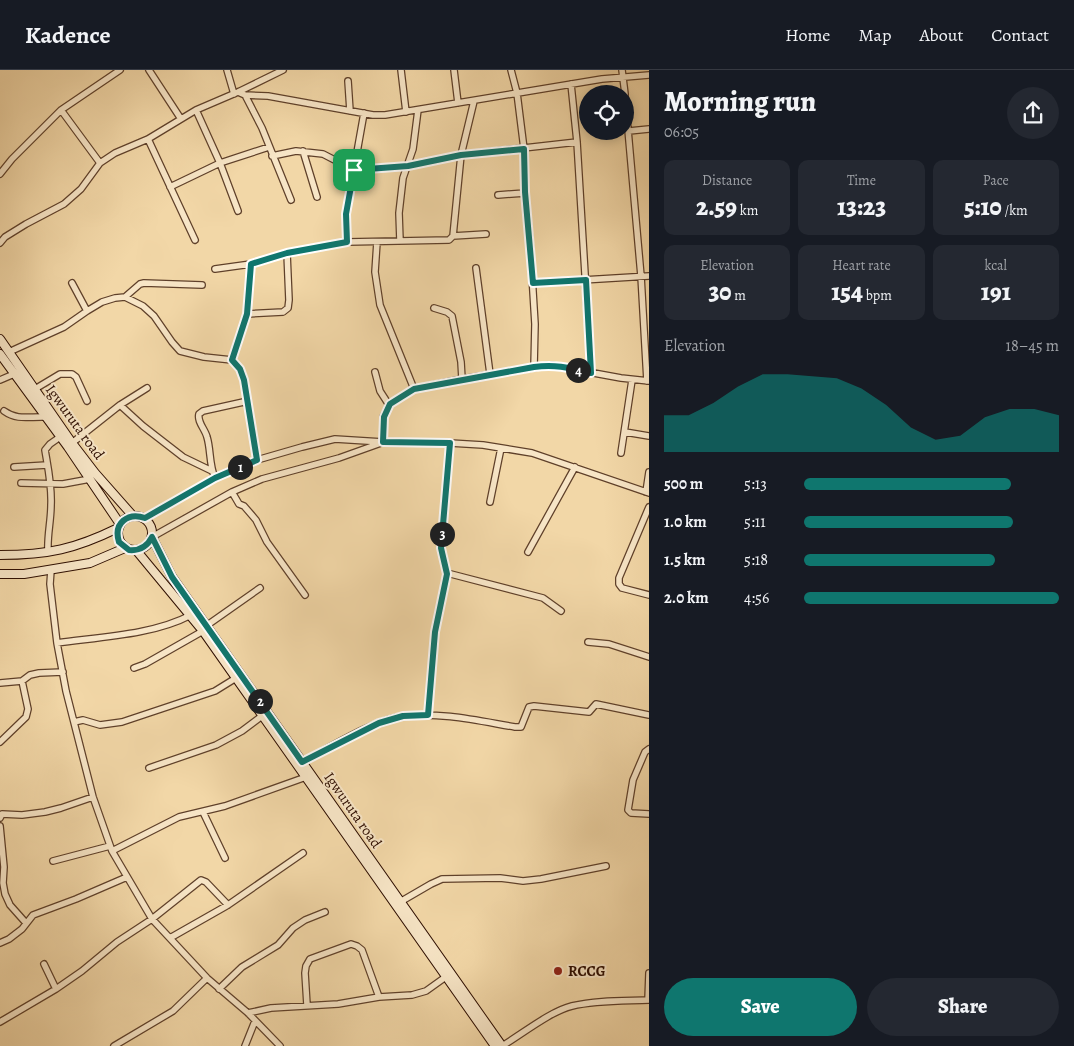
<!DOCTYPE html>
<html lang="en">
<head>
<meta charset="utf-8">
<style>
  :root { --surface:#171b24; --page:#242831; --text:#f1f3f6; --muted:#9ea1a6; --line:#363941; --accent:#0f766e }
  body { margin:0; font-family:Alegreya,serif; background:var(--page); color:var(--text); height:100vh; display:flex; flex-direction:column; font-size:19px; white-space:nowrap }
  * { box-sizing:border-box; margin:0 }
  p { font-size:16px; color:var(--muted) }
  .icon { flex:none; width:28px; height:28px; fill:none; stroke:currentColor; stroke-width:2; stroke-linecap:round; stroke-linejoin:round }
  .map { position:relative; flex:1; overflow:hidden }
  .side { display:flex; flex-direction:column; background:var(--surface); width:425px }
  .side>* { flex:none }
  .tools { position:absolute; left:579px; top:15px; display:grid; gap:10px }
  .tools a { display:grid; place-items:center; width:55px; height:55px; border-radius:50%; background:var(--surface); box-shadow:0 2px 12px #0003; font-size:25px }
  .pin { position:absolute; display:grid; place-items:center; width:42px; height:42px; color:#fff; margin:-21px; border-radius:10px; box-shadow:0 2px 8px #0006 }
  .km { position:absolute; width:25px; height:25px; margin:-12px; border-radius:50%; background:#222; color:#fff; font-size:14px; line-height:25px; text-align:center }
  .round { display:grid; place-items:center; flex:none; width:52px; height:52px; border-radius:26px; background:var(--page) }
  .headline { display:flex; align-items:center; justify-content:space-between; height:85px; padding:0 15px }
  h1 { font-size:28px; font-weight:800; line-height:38px }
  .figures { display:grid; grid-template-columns:repeat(3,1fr); gap:8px; height:85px; padding:5px 15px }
  .figures div { display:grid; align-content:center; border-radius:10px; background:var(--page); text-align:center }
  .figures b { font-size:25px; font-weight:800 }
  .figures small { font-size:14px; font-weight:400 }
  .figures p { font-size:14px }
  .chart { height:140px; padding:10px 15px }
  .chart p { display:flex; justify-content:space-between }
  .chart svg { width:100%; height:90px; margin-top:5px; fill:var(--accent); opacity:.7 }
  .button { display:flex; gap:10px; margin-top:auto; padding:10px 15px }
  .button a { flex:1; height:58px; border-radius:30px; background:var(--accent); color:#fff; font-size:20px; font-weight:800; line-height:58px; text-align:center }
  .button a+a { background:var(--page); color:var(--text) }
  ul { padding:0 15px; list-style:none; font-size:16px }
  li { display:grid; grid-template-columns:80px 60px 1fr; align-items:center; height:38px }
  li i { height:12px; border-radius:6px; background:var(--accent) }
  header { display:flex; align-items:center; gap:30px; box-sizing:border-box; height:70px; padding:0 25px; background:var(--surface); border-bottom:1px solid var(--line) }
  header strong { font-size:24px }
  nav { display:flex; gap:28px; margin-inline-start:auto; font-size:18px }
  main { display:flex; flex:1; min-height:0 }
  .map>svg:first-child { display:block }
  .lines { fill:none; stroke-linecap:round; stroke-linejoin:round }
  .street-casing { stroke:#5f402a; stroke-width:8 }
  .secondary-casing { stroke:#2e0e01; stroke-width:10 }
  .street { stroke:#f7e5c6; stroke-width:5.5 }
  .secondary { stroke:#f7e5c6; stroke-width:8 }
  .route-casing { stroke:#fff; stroke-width:10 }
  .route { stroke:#0f766e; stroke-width:6 }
  .poi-dot { fill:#8f2418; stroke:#f7e5c6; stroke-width:2 }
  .labels { text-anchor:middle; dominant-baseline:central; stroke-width:4; stroke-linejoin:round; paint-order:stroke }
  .street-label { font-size:15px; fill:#2e0e01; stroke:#f7e5c6 }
  .poi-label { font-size:15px; font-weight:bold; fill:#2e0e01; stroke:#f7e5c6; text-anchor:start }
</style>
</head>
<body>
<header>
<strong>Kadence</strong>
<nav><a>Home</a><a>Map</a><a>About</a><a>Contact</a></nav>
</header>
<main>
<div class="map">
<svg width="649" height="976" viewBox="0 0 649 976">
  <rect width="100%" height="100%" fill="#f2d7a7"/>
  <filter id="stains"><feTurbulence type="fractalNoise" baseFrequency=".004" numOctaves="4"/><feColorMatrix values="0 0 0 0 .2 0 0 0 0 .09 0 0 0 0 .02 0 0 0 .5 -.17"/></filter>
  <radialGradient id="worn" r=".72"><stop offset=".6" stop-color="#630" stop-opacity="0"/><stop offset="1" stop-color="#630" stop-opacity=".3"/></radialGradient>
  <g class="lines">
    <g class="street-casing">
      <path id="street" d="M149,0L181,49
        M227,0L234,24
        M401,0L406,42
        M454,0L458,33
        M511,0L517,23L524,79L525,123L530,173L535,254L534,297
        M622,0L625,24
        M348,11L350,41
        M571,14L577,72L591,303
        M238,22L245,25L268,26L373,45H385L602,9L649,5
        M245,25L262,58L291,130
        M625,26L641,206L647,311
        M61,40L100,93
        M196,40L220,93L238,141
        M629,61L649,59
        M148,69L195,170
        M303,81L317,127
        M272,86L296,81L323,84L354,100L408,96L461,85L577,72
        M0,104L12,89L61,40L120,0
        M170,117L220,93L269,77
        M498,125L525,123
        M453,166L461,85L474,31
        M400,171L399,143L403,108L413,79L418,40
        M347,172L346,144L364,43
        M377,172L375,202L380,235L414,319
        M0,173L5,167L26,154L64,134L81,119L100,93L115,83L148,69L196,40L238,22L283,0
        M251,194L247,244L232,290L240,299L244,310L257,390
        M476,198L490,304
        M215,199L251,194L287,183L347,172L449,170L453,166L486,164
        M72,213L87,241
        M533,213L649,206
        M125,227L140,214L144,213L202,215
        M434,238L447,242L452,246L461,292L462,309
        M247,244L283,242L288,238L289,230L287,183
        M9,282L64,257L87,241L102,232L115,228L125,227L143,236L154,246L172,272L180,281L204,287L232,290
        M375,302L380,321L389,335
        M0,310L14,304
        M35,319L60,304H72L76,307L87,331
        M120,335L143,356L183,387L212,401
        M4,341C18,351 30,346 46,347
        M625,362L649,366
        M383,372V347L390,334L414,319L462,309L550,295L621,308L649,311
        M72,373L120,335L147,318
        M450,373L441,478L447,503L543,528L561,541
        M621,383L632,310
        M14,397L47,395
        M215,408C209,395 211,380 207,367C205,359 197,352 199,344L203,341L248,331
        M21,413L63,414L90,409
        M232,422L239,434L244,436L256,450L267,472L305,525
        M646,422L649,402
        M490,432L501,378
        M649,437L619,508V514L622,518L649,525
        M145,448L215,408L257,390L302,377L335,369L383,372L450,373L483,375L532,383L649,423
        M152,467L232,422L262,409L339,388L381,373
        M48,482C47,466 51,451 51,435C52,416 48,398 45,380L50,374L60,367
        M528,482L575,397
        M51,500L50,514L57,573L66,621L93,727L112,781L152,849L207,908L248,943L280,976
        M206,556L260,518
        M588,572L609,574L649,587
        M57,573C100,567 153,565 191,545
        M134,598L145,594L203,561
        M0,613L22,611L30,605L39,603L63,602
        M428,645L435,562L447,503
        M74,652L83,650L100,655L122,652L215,621L236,608
        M0,672L26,647L28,639L22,611
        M649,679L645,682L633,710L628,740L631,743L649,744
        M302,692C329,678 375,649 404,646C441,642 479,651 515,657H521L529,637L534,636L589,642L596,634L649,645
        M149,698L216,675L242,661L262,646
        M203,742L225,788
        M0,748L2,744L22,745L45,742L61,738L93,727
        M0,756L4,797L3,813L5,824L10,835L26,853
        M112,781L179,747L225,736L306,707
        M53,791L110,776
        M400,832L431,814L442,809L500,808L523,811L541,809L606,796
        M170,868L228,835L303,783
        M0,873L9,869L22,859L33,845L76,829L127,807
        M44,894L56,919
        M219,919L242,897L278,875L293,858L305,850L325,842
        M648,930L649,903
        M307,935L305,903L306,896L310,889L351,874L357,876L362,880L379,927
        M248,943L271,938L338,934L379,927L412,925L426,921L447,906
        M0,952L56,919L82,901L117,872L152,849L201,810L206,812L228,835
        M114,976L173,941L207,908
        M245,976L255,951
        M502,976C522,964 551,941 572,936C597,930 624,931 649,930"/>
    </g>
    <g class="secondary-casing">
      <path id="secondary" d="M0,269L72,373L95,403L133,446
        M0,284L68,377L120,454
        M118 463a17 17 0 1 1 34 0a17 17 0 1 1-34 0Z
        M152,467L172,507L502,976
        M136,480L203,561L495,976
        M0,485C48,485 75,479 118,458
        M0,504H24L90,493L125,478"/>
    </g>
    <use href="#street" class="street"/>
    <use href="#secondary" class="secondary"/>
  </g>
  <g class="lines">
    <g class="route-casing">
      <path id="route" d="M524,79L525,122L533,213L586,210L591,303C570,298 556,294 534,297L414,319L390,334L384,347L383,372L450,373L441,478L447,504L435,562L428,645L403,646L379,653L302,692L172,507L152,467C147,477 140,481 129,480L119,472C113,453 128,442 145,448L215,408L257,390L244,310L240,299L232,290L247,244L251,194L287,183L347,172L346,144L354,100L408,96L461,85Z"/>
    </g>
    <use href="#route" class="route"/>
  </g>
  <circle class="poi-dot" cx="558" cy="901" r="5"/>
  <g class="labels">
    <g class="street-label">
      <text transform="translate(75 352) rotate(54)">Igwuruta road</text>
      <text transform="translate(353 740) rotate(55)">Igwuruta road</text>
    </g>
    <g class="poi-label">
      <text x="568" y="901">RCCG</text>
    </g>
  </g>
  <rect width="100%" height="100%" filter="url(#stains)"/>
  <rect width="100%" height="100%" fill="url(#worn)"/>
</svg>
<div class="tools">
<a><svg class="icon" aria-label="locate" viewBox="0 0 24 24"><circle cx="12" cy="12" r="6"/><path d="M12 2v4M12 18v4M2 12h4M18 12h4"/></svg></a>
</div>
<div class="pin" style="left:354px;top:100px;background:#1e9e55"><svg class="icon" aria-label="arrive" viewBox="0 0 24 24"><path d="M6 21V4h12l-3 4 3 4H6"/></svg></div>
<b class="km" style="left:240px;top:397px">1</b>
<b class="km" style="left:260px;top:631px">2</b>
<b class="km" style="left:442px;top:464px">3</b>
<b class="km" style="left:578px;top:300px">4</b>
</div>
<section class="side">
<div class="headline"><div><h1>Morning run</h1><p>06:05</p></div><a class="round"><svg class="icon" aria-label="share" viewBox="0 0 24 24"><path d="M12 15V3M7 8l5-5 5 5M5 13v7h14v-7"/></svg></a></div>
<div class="figures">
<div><p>Distance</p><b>2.59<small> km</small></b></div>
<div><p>Time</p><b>13:23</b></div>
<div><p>Pace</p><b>5:10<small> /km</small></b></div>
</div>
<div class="figures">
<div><p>Elevation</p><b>30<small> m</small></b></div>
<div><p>Heart rate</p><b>154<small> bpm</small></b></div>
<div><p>kcal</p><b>191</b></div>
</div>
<div class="chart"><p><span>Elevation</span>18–45 m</p>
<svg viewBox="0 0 160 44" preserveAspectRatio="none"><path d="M0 44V26L10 26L20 20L30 12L40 6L50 6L60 7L70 8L80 13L90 21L100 32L110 38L120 36L130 27L140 23L150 23L160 26V44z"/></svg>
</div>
<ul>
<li><b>500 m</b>5:13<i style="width:81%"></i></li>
<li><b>1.0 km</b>5:11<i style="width:82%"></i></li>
<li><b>1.5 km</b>5:18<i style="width:75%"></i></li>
<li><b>2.0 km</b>4:56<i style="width:100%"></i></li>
</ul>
<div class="button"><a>Save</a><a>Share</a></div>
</section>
</main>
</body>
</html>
